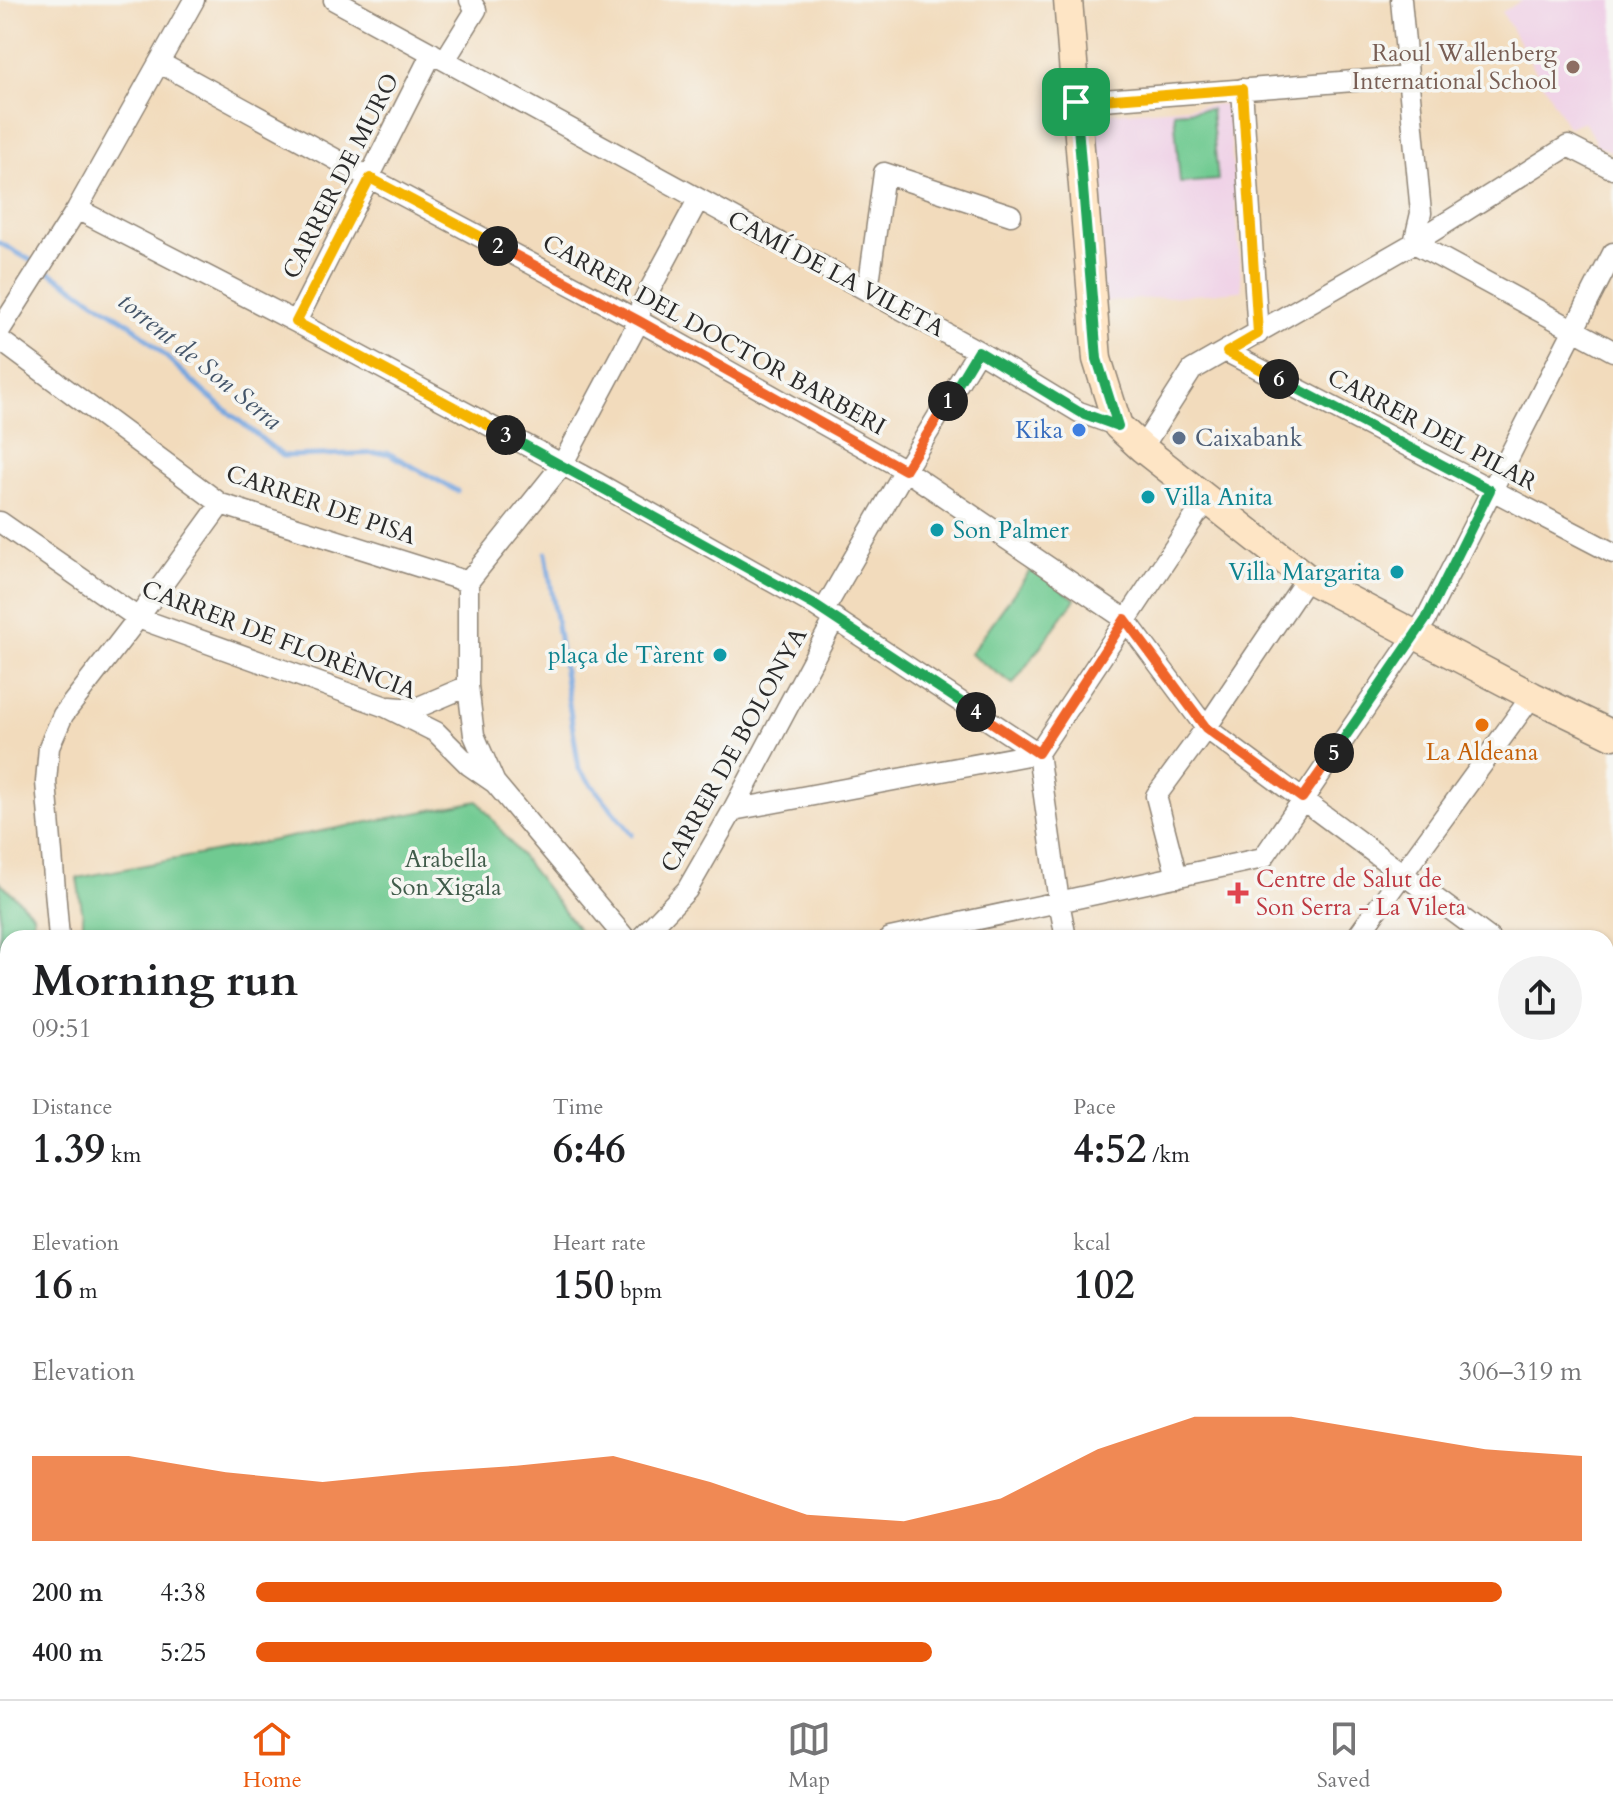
<!DOCTYPE html>
<html lang="en">
<head>
<meta charset="utf-8">
<style>
  :root { --surface:#fff; --page:#f2f2f2; --text:#202124; --muted:#757577; --line:#e0e0e0; --accent:#ea580c }
  body { margin:0; font-family:Cardo,serif; background:var(--page); color:var(--text); height:100vh; display:flex; flex-direction:column; font-size:30px; white-space:nowrap }
  * { box-sizing:border-box; margin:0 }
  p { font-size:26px; color:var(--muted) }
  .icon { flex:none; width:44px; height:44px; fill:none; stroke:currentColor; stroke-width:2; stroke-linecap:round; stroke-linejoin:round }
  .map { position:relative; flex:1; overflow:hidden }
  .side { position:absolute; left:0px; top:930px; width:1614px; height:770px; display:flex; flex-direction:column; background:var(--surface); border-radius:24px 24px 0 0; box-shadow:0 2px 6px #0004 }
  .side>* { flex:none }
  .pin { position:absolute; display:grid; place-items:center; width:68px; height:68px; color:#fff; margin:-34px; border-radius:16px; box-shadow:0 4px 12px #0006 }
  .km { position:absolute; width:40px; height:40px; margin:-20px; border-radius:50%; background:#222; color:#fff; font-size:22px; line-height:40px; text-align:center }
  .round { display:grid; place-items:center; flex:none; width:84px; height:84px; border-radius:42px; background:var(--page) }
  .headline { display:flex; align-items:center; justify-content:space-between; height:136px; padding:0 32px }
  h1 { font-size:44px; font-weight:700; line-height:60px }
  .metrics { display:grid; grid-template-columns:repeat(3,1fr); gap:12px; height:136px; padding:8px 32px }
  .metrics div { display:grid; align-content:center }
  .metrics b { font-size:40px; font-weight:700 }
  .metrics small { font-size:22px; font-weight:400 }
  .metrics p { font-size:22px }
  .chart { height:224px; padding:16px 32px }
  .chart p { display:flex; justify-content:space-between }
  .chart svg { width:100%; height:144px; margin-top:8px; fill:var(--accent); opacity:.7 }
  ul { padding:0 32px; list-style:none; font-size:26px }
  li { display:grid; grid-template-columns:128px 96px 1fr; align-items:center; height:60px }
  li i { height:20px; border-radius:10px; background:var(--accent) }
  .tabs { display:flex; justify-content:space-around; align-items:center; height:112px; border-top:2px solid var(--line); background:var(--surface); font-size:22px; color:var(--muted) }
  .tabs a { display:grid; justify-items:center; gap:4px }
  .tabs .current { color:var(--accent) }
  .map>svg:first-child { display:block }
  .built { fill:#efd0e6 }
  .green { fill:#70ca91; stroke:#4e7a5e; stroke-width:2 }
  .lines { fill:none; stroke-linecap:round; stroke-linejoin:round }
  .stream { stroke:#75a5df; stroke-width:5 }
  .street-casing { stroke:#8e8374; stroke-width:23 }
  .secondary-casing { stroke:#8e8374; stroke-width:31 }
  .street { stroke:#fff; stroke-width:20 }
  .secondary { stroke:#fee5c5; stroke-width:28 }
  .split-1-casing { stroke:#fff; stroke-width:16 }
  .split-2-casing { stroke:#fff; stroke-width:16 }
  .split-3-casing { stroke:#fff; stroke-width:16 }
  .split-4-casing { stroke:#fff; stroke-width:16 }
  .split-5-casing { stroke:#fff; stroke-width:16 }
  .split-6-casing { stroke:#fff; stroke-width:16 }
  .split-7-casing { stroke:#fff; stroke-width:16 }
  .split-1 { stroke:#22a559; stroke-width:10 }
  .split-2 { stroke:#f0652b; stroke-width:10 }
  .split-3 { stroke:#f5b400; stroke-width:10 }
  .split-4 { stroke:#22a559; stroke-width:10 }
  .split-5 { stroke:#f0652b; stroke-width:10 }
  .split-6 { stroke:#22a559; stroke-width:10 }
  .split-7 { stroke:#f5b400; stroke-width:10 }
  .education-dot { fill:#8d6e63; stroke:#f6f6f2; stroke-width:3 }
  .shop-dot { fill:#3f7fe0; stroke:#f6f6f2; stroke-width:3 }
  .service-dot { fill:#5c6f8a; stroke:#f6f6f2; stroke-width:3 }
  .culture-dot { fill:#0f9aa8; stroke:#f6f6f2; stroke-width:3 }
  .food-dot { fill:#e8710a; stroke:#f6f6f2; stroke-width:3 }
  .health-dot { fill:#e0444e; stroke:#f6f6f2; stroke-width:3 }
  .labels { text-anchor:middle; dominant-baseline:central; stroke-width:7; stroke-linejoin:round; paint-order:stroke }
  .education-label { font-size:24px; fill:#785e54; stroke:#f6f6f2; text-anchor:end }
  .street-label { font-size:24px; fill:#2b2b2b; stroke:#f6f6f2 }
  .shop-label { font-size:24px; fill:#366cbe; stroke:#f6f6f2; text-anchor:end }
  .service-label { font-size:24px; fill:#4e5e75; stroke:#f6f6f2; text-anchor:start }
  .culture-label { font-size:24px; fill:#0d838f; stroke:#f6f6f2; text-anchor:start }
  .food-label { font-size:24px; fill:#c56008; stroke:#f6f6f2 }
  .park-label { font-size:24px; fill:#405b4a; stroke:#f6f6f2 }
  .health-label { font-size:24px; fill:#be3a42; stroke:#f6f6f2; text-anchor:start }
  .water-label { font-size:26px; font-style:italic; fill:#45566a; stroke:#f6f6f2 }
</style>
</head>
<body>
<div class="map">
<svg width="1613" height="1699" viewBox="0 0 1613 1699">
  <rect width="100%" height="100%" fill="#f6f6f2"/>
  <filter id="ink" filterUnits="userSpaceOnUse"><feTurbulence type="fractalNoise" baseFrequency=".0125" numOctaves="2"/><feDisplacementMap in="SourceGraphic" scale="16" xChannelSelector="R" yChannelSelector="G"/><feConvolveMatrix kernelMatrix="1 2 1 2 8 2 1 2 1" color-interpolation-filters="sRGB"/></filter>
  <filter id="wash" filterUnits="userSpaceOnUse"><feTurbulence type="fractalNoise" baseFrequency=".006" numOctaves="4" result="noise"/><feDisplacementMap in="SourceGraphic" scale="32" xChannelSelector="R" yChannelSelector="G"/><feGaussianBlur stdDeviation="1.8" result="paint"/><feColorMatrix in="noise" values="0 0 0 0 0 0 0 0 0 0 0 0 0 0 0 0 0 1.4 0 .05"/><feComposite in="paint" operator="in"/></filter>
  <g filter="url(#wash)">
    <rect width="100%" height="100%" fill="#f2dbbc"/>
    <path class="built" d="M1523,0H1613V152L1597,145L1584,121L1568,127L1502,12Z
      M1228,104L1242,291L1103,302L1089,115Z"/>
    <path class="green" d="M1211,109L1218,180L1180,183L1174,112Z
      M1032,568L1075,599L1013,684L970,654Z
      M478,801L585,938H83V916L77,878Z
      M0,882L33,914L34,938H8V1120L0,1139Z"/>
    <g class="lines">
      <path class="stream" d="M0,243L37,264
        M46,270L132,325L206,394L283,456L388,453L457,491
        M546,553L579,769L632,834"/>
    </g>
  </g>
  <g filter="url(#ink)">
    <g class="lines">
      <g class="street-casing">
        <path id="street" d="M334,0L978,351L1079,412L1118,426
          M1401,0L1421,213L1414,243L1613,351
          M445,60L476,10L470,0
          M160,63L370,178L639,321L905,470L1125,619L1206,728L1489,938
          M1242,89L1258,334
          M1076,102L1407,77
          M77,209L296,322L597,483L814,605L1038,753
          M868,290L884,173L1011,215
          M296,322L432,53
          M0,330L77,209L194,0
          M0,340L221,504L468,582
          M1227,352L1613,553
          M1142,448L1192,370L1414,243L1568,146L1613,169
          M0,522L138,618L386,707L436,732L469,765L495,783L625,938
          M468,582L562,465L639,321L641,306L698,200
          M468,582V686L474,735L494,781
          M824,610L905,470L978,351
          M390,707L414,709L468,686
          M733,810L1038,753
          M1177,877L1156,796L1206,728L1307,578
          M59,938L46,782L49,747L63,715L138,618L221,504
          M641,938L687,890L733,810L835,618
          M890,938L1263,858L1426,619L1613,253
          M1066,938L1059,902L1038,753L1196,515L1209,502
          M1356,938L1532,696
          M1606,1026L1613,1032
          M1606,1141L1613,1136
          M0,1178L8,1169
          M1606,1190L1613,1197
          M1606,1384L1613,1391
          M0,1398L8,1394
          M1606,1507L1613,1514
          M0,1560L8,1559
          M1606,1619L1613,1612
          M944,1692L951,1699
          M1256,1692L1262,1699
          M1485,1692L1492,1699
          M152,1699L161,1692
          M610,1699L611,1692
          M852,1699L862,1692
          M1526,1699L1533,1692"/>
      </g>
      <g class="secondary-casing">
        <path id="secondary" d="M1068,0L1097,359L1118,426L1142,448L1307,578L1532,696L1613,735"/>
      </g>
      <use href="#street" class="street"/>
      <use href="#secondary" class="secondary"/>
    </g>
  </g>
  <g class="lines" filter="url(#ink)">
    <g class="split-1-casing">
      <path id="split-1" d="M948,401L978,351L1079,412L1118,426L1097,359L1076,102"/>
    </g>
    <g class="split-2-casing">
      <path id="split-2" d="M498,246L639,321L905,470L948,401"/>
    </g>
    <g class="split-3-casing">
      <path id="split-3" d="M498,246L370,178L296,322L506,435"/>
    </g>
    <g class="split-4-casing">
      <path id="split-4" d="M506,435L814,605L976,712"/>
    </g>
    <g class="split-5-casing">
      <path id="split-5" d="M976,712L1038,753L1125,619L1206,728L1302,798L1334,753"/>
    </g>
    <g class="split-6-casing">
      <path id="split-6" d="M1279,379L1490,490L1426,619L1334,753"/>
    </g>
    <g class="split-7-casing">
      <path id="split-7" d="M1076,102L1242,89L1258,334L1227,352L1279,379"/>
    </g>
    <use href="#split-1" class="split-1"/>
    <use href="#split-2" class="split-2"/>
    <use href="#split-3" class="split-3"/>
    <use href="#split-4" class="split-4"/>
    <use href="#split-5" class="split-5"/>
    <use href="#split-6" class="split-6"/>
    <use href="#split-7" class="split-7"/>
  </g>
  <circle class="education-dot" cx="1573" cy="67" r="8"/>
  <circle class="shop-dot" cx="1079" cy="430" r="8"/>
  <circle class="service-dot" cx="1179" cy="438" r="8"/>
  <g class="culture-dot">
    <circle cx="1148" cy="497" r="8"/>
    <circle cx="937" cy="530" r="8"/>
    <circle cx="1397" cy="572" r="8"/>
    <circle cx="720" cy="655" r="8"/>
  </g>
  <circle class="food-dot" cx="1482" cy="725" r="8"/>
  <path class="health-dot" d="M1234 881h8v8h8v8h-8v8h-8v-8h-8v-8h8z"/>
  <g class="labels">
    <g class="education-label">
      <text x="1557" y="53">Raoul Wallenberg<tspan x="1557" dy="28">International School</tspan></text>
    </g>
    <g class="street-label">
      <text transform="translate(341 176) rotate(-63)">CARRER DE MURO</text>
      <text transform="translate(836 274) rotate(28)">CAMÍ DE LA VILETA</text>
      <text transform="translate(714 335) rotate(29)">CARRER DEL DOCTOR BARBERI</text>
      <text transform="translate(1432 430) rotate(28)">CARRER DEL PILAR</text>
      <text transform="translate(321 505) rotate(19)">CARRER DE PISA</text>
      <text transform="translate(279 640) rotate(21)">CARRER DE FLORÈNCIA</text>
      <text transform="translate(734 750) rotate(-61)">CARRER DE BOLONYA</text>
    </g>
    <g class="shop-label">
      <text x="1063" y="430">Kika</text>
    </g>
    <g class="service-label">
      <text x="1195" y="438">Caixabank</text>
    </g>
    <g class="culture-label">
      <text x="1164" y="497">Villa Anita</text>
      <text x="953" y="530">Son Palmer</text>
      <text x="1381" y="572" text-anchor="end">Villa Margarita</text>
      <text x="704" y="655" text-anchor="end">plaça de Tàrent</text>
    </g>
    <g class="food-label">
      <text x="1482" y="752">La Aldeana</text>
    </g>
    <g class="park-label">
      <text x="446" y="859">Arabella<tspan x="446" dy="28">Son Xigala</tspan></text>
    </g>
    <g class="health-label">
      <text x="1256" y="879">Centre de Salut de<tspan x="1256" dy="28">Son Serra - La Vileta</tspan></text>
    </g>
    <g class="water-label">
      <text transform="translate(200 361) rotate(39)">torrent de Son Serra</text>
    </g>
  </g>
</svg>
<div class="pin" style="left:1076px;top:102px;background:#1e9e55"><svg class="icon" aria-label="arrive" viewBox="0 0 24 24"><path d="M6 21V4h12l-3 4 3 4H6"/></svg></div>
<b class="km" style="left:948px;top:401px">1</b>
<b class="km" style="left:498px;top:246px">2</b>
<b class="km" style="left:506px;top:435px">3</b>
<b class="km" style="left:976px;top:712px">4</b>
<b class="km" style="left:1334px;top:753px">5</b>
<b class="km" style="left:1279px;top:379px">6</b>
<section class="side">
<div class="headline"><div><h1>Morning run</h1><p>09:51</p></div><a class="round"><svg class="icon" aria-label="share" viewBox="0 0 24 24"><path d="M12 15V3M7 8l5-5 5 5M5 13v7h14v-7"/></svg></a></div>
<div class="metrics">
<div><p>Distance</p><b>1.39<small> km</small></b></div>
<div><p>Time</p><b>6:46</b></div>
<div><p>Pace</p><b>4:52<small> /km</small></b></div>
</div>
<div class="metrics">
<div><p>Elevation</p><b>16<small> m</small></b></div>
<div><p>Heart rate</p><b>150<small> bpm</small></b></div>
<div><p>kcal</p><b>102</b></div>
</div>
<div class="chart"><p><span>Elevation</span>306–319 m</p>
<svg viewBox="0 0 160 44" preserveAspectRatio="none"><path d="M0 44V18L10 18L20 23L30 26L40 23L50 21L60 18L70 26L80 36L90 38L100 31L110 16L120 6L130 6L140 11L150 16L160 18V44z"/></svg>
</div>
<ul>
<li><b>200 m</b>4:38<i style="width:94%"></i></li>
<li><b>400 m</b>5:25<i style="width:51%"></i></li>
</ul>
</section>
</div>
<nav class="tabs">
<a class="current"><svg class="icon" aria-label="home" viewBox="0 0 24 24"><path d="M3 11l9-7 9 7M6 9v11h12V9"/></svg>Home</a>
<a><svg class="icon" aria-label="map" viewBox="0 0 24 24"><path d="M3 6l6-2 6 2 6-2v14l-6 2-6-2-6 2zM9 4v14M15 6v14"/></svg>Map</a>
<a><svg class="icon" aria-label="saved" viewBox="0 0 24 24"><path d="M7 4h10v16l-5-4-5 4z"/></svg>Saved</a>
</nav>
</body>
</html>
